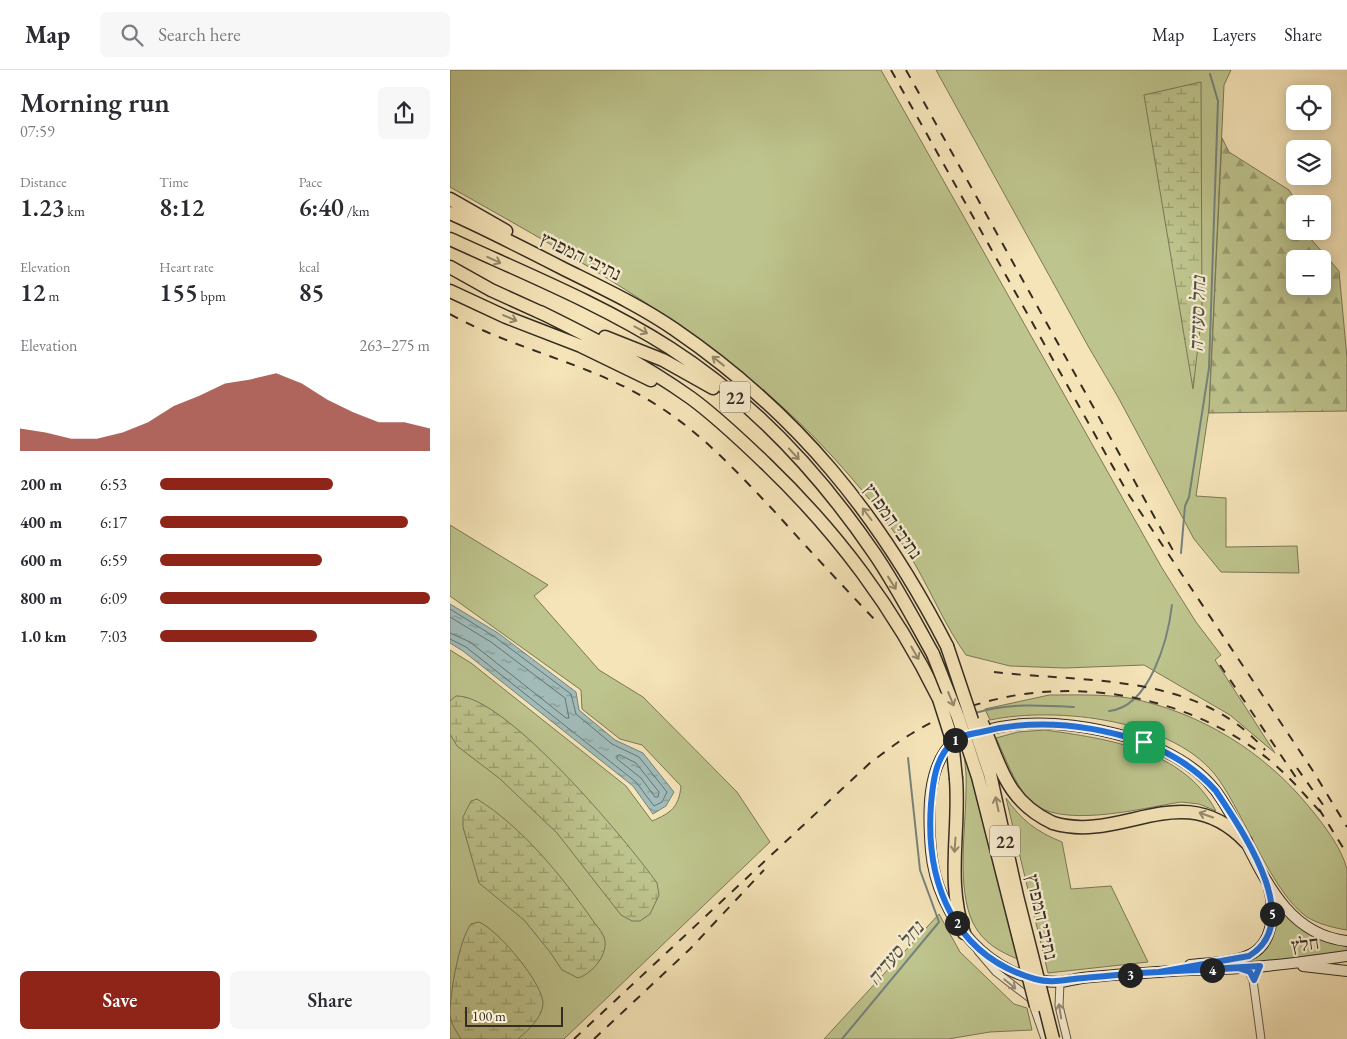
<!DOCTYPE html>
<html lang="en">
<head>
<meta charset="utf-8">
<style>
  :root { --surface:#fff; --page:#f7f7f7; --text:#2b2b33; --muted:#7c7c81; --line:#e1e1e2; --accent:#8f2418 }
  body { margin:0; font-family:"EB Garamond","Frank Ruhl Libre",serif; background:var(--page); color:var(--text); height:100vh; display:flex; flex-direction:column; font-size:19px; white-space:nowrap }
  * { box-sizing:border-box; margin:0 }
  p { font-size:16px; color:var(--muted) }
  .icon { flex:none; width:28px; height:28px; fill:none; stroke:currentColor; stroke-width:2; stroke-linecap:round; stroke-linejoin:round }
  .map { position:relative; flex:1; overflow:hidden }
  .drawer { display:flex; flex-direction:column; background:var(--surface); width:450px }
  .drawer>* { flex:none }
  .controls { position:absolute; left:836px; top:15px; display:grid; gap:10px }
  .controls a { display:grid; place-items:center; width:45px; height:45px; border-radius:8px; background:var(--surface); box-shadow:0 2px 12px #0003; font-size:25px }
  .scale { position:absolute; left:15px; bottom:12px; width:98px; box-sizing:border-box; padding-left:5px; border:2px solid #352c22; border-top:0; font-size:14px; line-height:18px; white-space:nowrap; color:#352c22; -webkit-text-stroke:4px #f8edd1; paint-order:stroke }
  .pin { position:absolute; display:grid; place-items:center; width:42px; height:42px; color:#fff; margin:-21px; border-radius:10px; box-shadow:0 2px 8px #0006 }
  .km { position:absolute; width:25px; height:25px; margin:-12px; border-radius:50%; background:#222; color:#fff; font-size:14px; line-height:25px; text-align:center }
  .round { display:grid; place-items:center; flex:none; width:52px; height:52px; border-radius:8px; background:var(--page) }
  .head { display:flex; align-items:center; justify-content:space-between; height:85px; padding:0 20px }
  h1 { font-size:28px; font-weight:600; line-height:38px }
  .metrics { display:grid; grid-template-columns:repeat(3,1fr); gap:8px; height:85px; padding:5px 20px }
  .metrics div { display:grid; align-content:center }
  .metrics b { font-size:25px; font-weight:600 }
  .metrics small { font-size:14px; font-weight:400 }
  .metrics p { font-size:14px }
  .chart { height:140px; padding:10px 20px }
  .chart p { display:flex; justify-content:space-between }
  .chart svg { width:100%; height:90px; margin-top:5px; fill:var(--accent); opacity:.7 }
  .primary-button { display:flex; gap:10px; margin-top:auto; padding:10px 20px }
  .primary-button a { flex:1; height:58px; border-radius:8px; background:var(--accent); color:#fff; font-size:20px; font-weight:600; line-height:58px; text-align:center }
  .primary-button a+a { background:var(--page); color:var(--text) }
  ul { padding:0 20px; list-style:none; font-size:16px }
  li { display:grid; grid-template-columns:80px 60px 1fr; align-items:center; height:38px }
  li i { height:12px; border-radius:6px; background:var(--accent) }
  header { display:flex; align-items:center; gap:30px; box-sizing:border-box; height:70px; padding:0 25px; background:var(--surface); border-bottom:1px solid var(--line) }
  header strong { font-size:24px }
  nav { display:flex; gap:28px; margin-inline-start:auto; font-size:18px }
  .search { width:350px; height:45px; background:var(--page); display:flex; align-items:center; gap:12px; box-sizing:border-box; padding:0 18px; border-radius:8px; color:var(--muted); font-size:19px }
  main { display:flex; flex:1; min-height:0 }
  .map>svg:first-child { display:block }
  .green { fill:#bec48d; stroke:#7a7858 }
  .forest { fill:url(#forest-firs); stroke:#7a7858; fill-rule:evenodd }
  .wetland { fill:url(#wetland-marsh); stroke:#7a7858 }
  .water { fill:url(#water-ripples); stroke:#76827d }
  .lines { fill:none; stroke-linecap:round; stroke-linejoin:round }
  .shore { stroke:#6b746e; stroke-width:1 }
  .stream { stroke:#76827d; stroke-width:2 }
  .street-casing { stroke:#655a48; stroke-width:9 }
  .secondary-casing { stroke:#352c22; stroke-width:12 }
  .highway-casing { stroke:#352c22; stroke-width:15 }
  .street { stroke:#f8edd1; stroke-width:7 }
  .secondary { stroke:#f8edd1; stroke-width:10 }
  .highway { stroke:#f5e4b8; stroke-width:12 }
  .rail { stroke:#352c22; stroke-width:2; stroke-dasharray:9 9; stroke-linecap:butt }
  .highway-bridge-casing { stroke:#352c22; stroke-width:15; stroke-linecap:butt }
  .highway-bridge { stroke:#f5e4b8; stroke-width:12 }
  .oneway { stroke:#95886d }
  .oneway2 { stroke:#968c7a }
  .route-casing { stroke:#fff; stroke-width:10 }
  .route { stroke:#1a73e8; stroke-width:6 }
  .labels { text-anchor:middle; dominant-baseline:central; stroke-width:4.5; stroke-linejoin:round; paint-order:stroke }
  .shield { fill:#f8edd1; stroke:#706656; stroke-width:1 }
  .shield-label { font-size:18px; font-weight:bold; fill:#352c22 }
  .street-label { font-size:19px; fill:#352c22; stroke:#f8edd1 }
  .water-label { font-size:20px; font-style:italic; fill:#505048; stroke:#f8edd1 }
</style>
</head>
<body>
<header>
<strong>Map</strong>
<div class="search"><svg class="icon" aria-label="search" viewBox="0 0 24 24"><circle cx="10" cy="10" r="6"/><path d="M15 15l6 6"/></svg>Search here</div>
<nav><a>Map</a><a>Layers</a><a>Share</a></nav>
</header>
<main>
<section class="drawer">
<div class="head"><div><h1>Morning run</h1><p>07:59</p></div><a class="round"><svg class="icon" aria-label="share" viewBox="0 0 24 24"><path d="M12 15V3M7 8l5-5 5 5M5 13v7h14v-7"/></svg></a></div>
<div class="metrics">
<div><p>Distance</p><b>1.23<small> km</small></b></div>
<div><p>Time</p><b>8:12</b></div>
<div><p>Pace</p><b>6:40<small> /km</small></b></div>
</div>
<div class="metrics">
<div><p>Elevation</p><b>12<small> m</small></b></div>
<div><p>Heart rate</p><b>155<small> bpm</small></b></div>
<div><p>kcal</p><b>85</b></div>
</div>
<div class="chart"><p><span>Elevation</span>263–275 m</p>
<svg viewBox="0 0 160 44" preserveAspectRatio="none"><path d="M0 44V33L10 35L20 38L30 38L40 35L50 30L60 22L70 17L80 11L90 9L100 6L110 11L120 19L130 25L140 30L150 30L160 33V44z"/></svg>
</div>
<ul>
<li><b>200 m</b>6:53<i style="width:64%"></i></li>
<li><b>400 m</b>6:17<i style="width:92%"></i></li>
<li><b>600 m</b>6:59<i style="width:60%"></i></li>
<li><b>800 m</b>6:09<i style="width:100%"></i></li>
<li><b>1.0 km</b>7:03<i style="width:58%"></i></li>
</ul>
<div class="primary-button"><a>Save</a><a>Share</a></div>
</section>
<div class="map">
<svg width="897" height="969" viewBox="0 0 897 969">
  <defs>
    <pattern id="forest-firs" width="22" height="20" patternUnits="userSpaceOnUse" patternTransform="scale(1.25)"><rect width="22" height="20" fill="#bec48d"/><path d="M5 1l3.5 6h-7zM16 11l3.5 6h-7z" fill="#9b9f73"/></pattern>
    <pattern id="wetland-marsh" width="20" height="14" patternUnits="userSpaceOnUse" patternTransform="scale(1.25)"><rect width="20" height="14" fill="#bec48d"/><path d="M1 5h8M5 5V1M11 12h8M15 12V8" fill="none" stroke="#9b9f73"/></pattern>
    <pattern id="water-ripples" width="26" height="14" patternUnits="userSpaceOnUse" patternTransform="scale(1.25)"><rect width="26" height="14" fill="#a1bcba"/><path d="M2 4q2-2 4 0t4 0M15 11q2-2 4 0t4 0" fill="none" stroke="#849997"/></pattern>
  </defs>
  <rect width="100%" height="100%" fill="#f5e4b8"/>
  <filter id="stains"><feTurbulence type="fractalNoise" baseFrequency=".004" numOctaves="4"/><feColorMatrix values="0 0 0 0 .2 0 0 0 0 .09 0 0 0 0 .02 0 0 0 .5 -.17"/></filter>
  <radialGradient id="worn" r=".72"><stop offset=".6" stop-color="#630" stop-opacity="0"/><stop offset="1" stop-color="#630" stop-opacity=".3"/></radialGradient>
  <path class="green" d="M0,0H431L712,498L746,552L771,585L765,590L825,683L780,645L694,595L615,598L560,596L516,585C496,557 483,526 466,496C451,469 424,434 404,411C295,281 145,199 0,117Z
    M486,0H781L774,15L759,339L746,426L776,428V477L847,476L849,503L771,502L744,469L668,327L638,276Z
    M0,455L98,515L84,526L149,600L193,627L287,722L320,772L114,969H0V580L21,593L176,716L202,751C221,743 229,737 231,716L192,675L170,669L132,639L131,620L0,526Z
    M599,625C625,625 653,624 679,628C750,642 815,682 860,738C874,755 891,777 897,799C897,815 897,842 897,860C884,858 868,854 857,847C823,824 794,745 769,710C727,649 606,636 540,650L535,639Z
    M595,660C658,669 733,679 766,741L749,734L731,732C692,738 607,761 578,729C564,712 555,687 546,668L568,662Z
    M513,672L570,890C550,882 533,873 523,853C506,817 516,758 516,719C517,703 514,688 513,672Z
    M556,728C571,750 587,762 612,772L621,819L661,816L698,892L598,903Z
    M824,829L830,836L897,873V882L775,897L811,879Z
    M489,844L510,882L564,934L577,938L582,960L540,962L498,969H374Z"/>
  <path class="forest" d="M772,68L779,82L839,120L848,134H845V161H857L859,167L889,201L897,288V341L759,343ZM845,189H872V216H845Z"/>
  <path class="wetland" d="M751,12L752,242L743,319L694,25Z
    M6,626C55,624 178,772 207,813L209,825L200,844L190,851H182L171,845L107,763L49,708L7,676L0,664V631Z
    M27,729C72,757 111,805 141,848C145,854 151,860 154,867C160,883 142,904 128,908L112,900L100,882L74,850L29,813L13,757V747L21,731Z
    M29,852C47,859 95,915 93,935C91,949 78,960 68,969H11C6,961 1,954 0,944C0,923 9,870 21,854Z"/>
  <path class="water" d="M0,534L48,563L126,622L129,640L165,670L193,683L224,722L216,736L203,744L183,716L13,581L0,573Z"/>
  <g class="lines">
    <path class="shore" d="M0,539L45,567L121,624L126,644L162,674L189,687L217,722L212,732L204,736L186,712L16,577L0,569
      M0,547L41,572L115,628L119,648H116L20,572L0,563
      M170,685L186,693L209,722L208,727H205L191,708L167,689V686Z"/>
    <path class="stream" d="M731,483L735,436L739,427L759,298L768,31L760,4
      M659,641C700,637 718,569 722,535
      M525,643C558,633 590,635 624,637
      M392,969L489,852L470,800L458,688"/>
    <g class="street-casing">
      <path id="street" d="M528,881L546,902L581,929L595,969
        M792,898L799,902L803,910L811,969
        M610,912L609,936L617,969"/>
    </g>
    <g class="secondary-casing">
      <path id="secondary" d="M529,662C543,658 558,655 573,654C633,650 727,671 765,720C805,772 820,863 897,871
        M505,670C476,695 478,745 481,781C487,847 540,912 610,912C618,911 625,909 632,908C657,905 683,904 708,902C739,899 771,900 803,897C834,895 866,890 897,886
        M740,895C758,893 780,893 797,886C824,876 825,841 819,818
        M853,896L897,901"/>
    </g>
    <g class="highway-casing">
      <path id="highway" d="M0,129L56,161
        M0,143C38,160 75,179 112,198C150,217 189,235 224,259C347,343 429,444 497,576
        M0,169C74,203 151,234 220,278C301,330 370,404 424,483C446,515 464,550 483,584
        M0,197L41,220L96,245
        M0,221L56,247L131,276L201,310
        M90,242C143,268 193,294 241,328C267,347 292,371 315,393C388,463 444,538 489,629
        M155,267L213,290L263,318
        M506,709C510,761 496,812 514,863
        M603,753C673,774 732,705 796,772"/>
    </g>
    <use href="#street" class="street"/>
    <use href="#secondary" class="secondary"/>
    <use href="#highway" class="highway"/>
    <path class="rail" d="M441,0L677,422L863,701L897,757
      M456,0L725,484
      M0,244C64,280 141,293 205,334C252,363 288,403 326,443C358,479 391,514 424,549
      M770,595L847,709
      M544,602C637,613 747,602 815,680
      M847,698L876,739
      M869,739L897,784
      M124,969L421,692C434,683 447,672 461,664C570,597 718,611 817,688C838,705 855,725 873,745
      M144,969L240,879L314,800"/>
    <g class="highway-bridge-casing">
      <path id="highway-bridge" d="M497,576L540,704L567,826L603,969
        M483,584L508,647L528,707L586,936
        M489,629L502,670L506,709
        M532,653C551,697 556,731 603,753"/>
    </g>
    <use href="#highway-bridge" class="highway-bridge"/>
  </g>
  <defs><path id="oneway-shaft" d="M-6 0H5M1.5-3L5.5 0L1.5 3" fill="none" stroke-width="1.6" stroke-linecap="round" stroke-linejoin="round" transform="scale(1.25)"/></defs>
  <g class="oneway">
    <use href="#oneway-shaft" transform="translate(44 190) rotate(25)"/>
    <use href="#oneway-shaft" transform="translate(60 248) rotate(23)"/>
    <use href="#oneway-shaft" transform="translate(191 260) rotate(29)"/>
    <use href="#oneway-shaft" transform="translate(268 291) rotate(-142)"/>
    <use href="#oneway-shaft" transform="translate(344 384) rotate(47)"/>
    <use href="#oneway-shaft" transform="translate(417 444) rotate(-127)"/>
    <use href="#oneway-shaft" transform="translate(442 513) rotate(58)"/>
    <use href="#oneway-shaft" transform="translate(465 583) rotate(60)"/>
    <use href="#oneway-shaft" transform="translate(501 629) rotate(68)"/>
    <use href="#oneway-shaft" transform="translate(547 734) rotate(-102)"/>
    <use href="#oneway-shaft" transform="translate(756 745) rotate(-161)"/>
    <use href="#oneway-shaft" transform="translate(505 775) rotate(94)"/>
  </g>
  <g class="oneway2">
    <use href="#oneway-shaft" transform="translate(560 914) rotate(40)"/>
    <use href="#oneway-shaft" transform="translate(610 941) rotate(-99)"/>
  </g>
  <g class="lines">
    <g class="route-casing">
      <path id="route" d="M694,672C642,655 585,648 531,662C522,664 510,665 503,672C485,688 483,712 481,734C475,813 504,886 585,909C602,914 617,909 634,908C659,906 684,903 709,902C736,900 762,900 788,898L800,902L804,910L810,896L709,902L799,886C857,851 790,758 766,721C746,698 721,684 694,672"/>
    </g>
    <use href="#route" class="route"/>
  </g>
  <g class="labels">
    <g class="shield">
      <rect x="270" y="311.5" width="30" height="31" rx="4"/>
      <rect x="540" y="755.5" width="30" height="31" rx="4"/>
    </g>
    <g class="shield-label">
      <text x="285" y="327">22</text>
      <text x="555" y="771">22</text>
    </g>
    <g class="street-label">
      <text transform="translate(131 186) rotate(26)">נתיבי המפרץ</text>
      <text transform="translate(443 451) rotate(55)">נתיבי המפרץ</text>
      <text transform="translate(592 847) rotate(77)">נתיבי המפרץ</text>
      <text transform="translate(855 874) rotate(-8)">חלץ</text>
    </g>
    <g class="water-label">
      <text transform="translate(747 244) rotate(-88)">נחל סעדיה</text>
      <text transform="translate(445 883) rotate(-50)">נחל סעדיה</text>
    </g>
  </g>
  <rect width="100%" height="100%" filter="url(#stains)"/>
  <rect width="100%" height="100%" fill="url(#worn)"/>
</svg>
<div class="controls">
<a><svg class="icon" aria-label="locate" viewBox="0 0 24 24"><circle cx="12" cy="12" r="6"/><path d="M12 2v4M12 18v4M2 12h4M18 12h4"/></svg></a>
<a><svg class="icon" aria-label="layers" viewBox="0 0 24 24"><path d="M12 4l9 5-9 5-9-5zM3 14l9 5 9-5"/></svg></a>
<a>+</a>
<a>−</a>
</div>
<div class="scale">100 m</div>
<div class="pin" style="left:694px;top:672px;background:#1e9e55"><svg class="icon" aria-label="arrive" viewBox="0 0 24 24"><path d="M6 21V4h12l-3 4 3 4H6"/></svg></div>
<b class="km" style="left:505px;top:670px">1</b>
<b class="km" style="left:507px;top:853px">2</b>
<b class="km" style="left:680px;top:905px">3</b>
<b class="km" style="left:762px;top:900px">4</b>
<b class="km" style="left:822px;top:844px">5</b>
</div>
</main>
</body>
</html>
